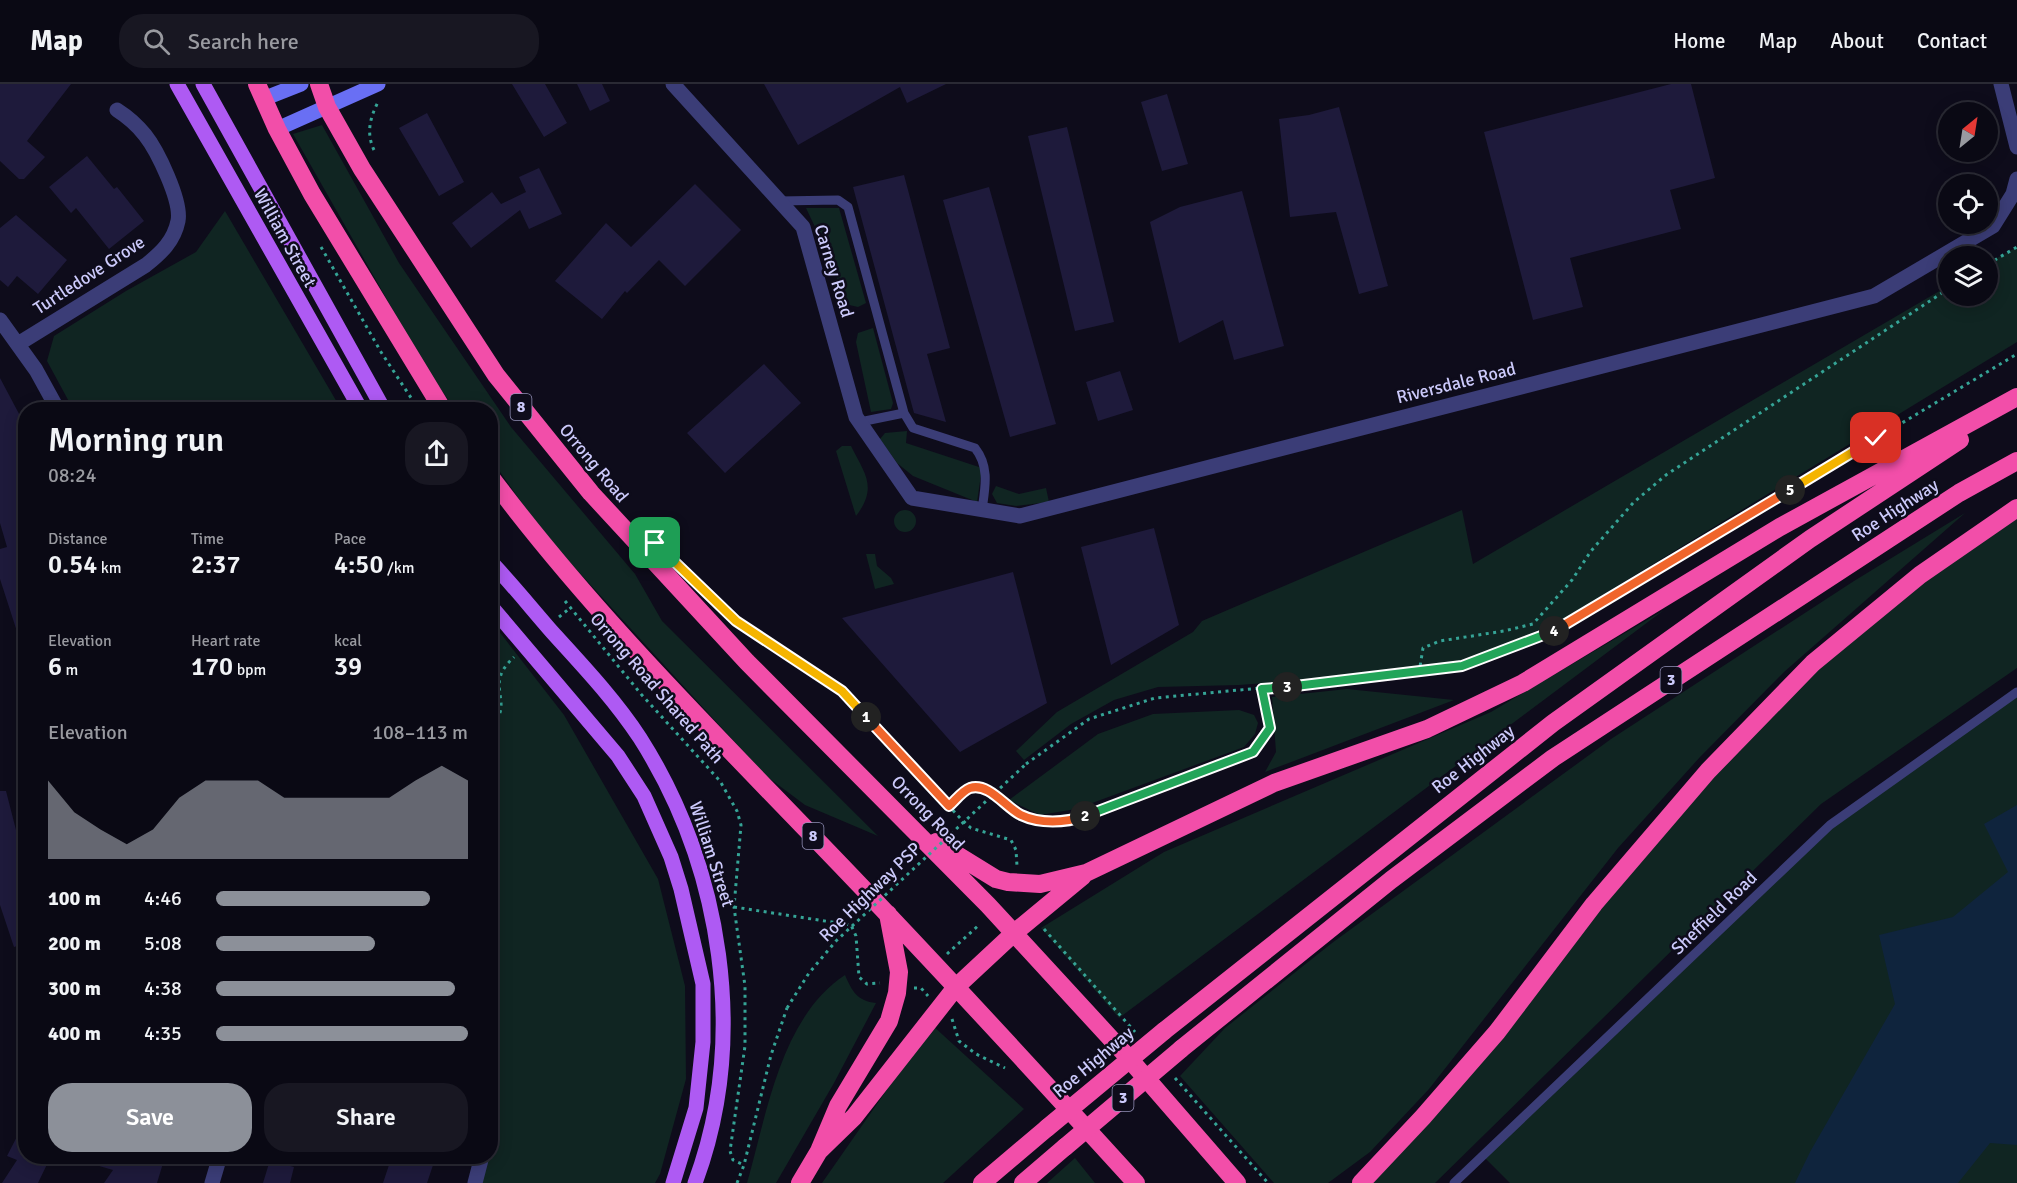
<!DOCTYPE html>
<html lang="en">
<head>
<meta charset="utf-8">
<style>
  :root { --surface:#0a0914; --page:#181722; --text:#f1f3f6; --muted:#999aa0; --line:#2a2a34; --accent:#8c9099 }
  body { margin:0; font-family:Signika,sans-serif; background:var(--page); color:var(--text); height:100vh; display:flex; flex-direction:column; font-size:22px; white-space:nowrap }
  * { box-sizing:border-box; margin:0 }
  p { font-size:20px; color:var(--muted) }
  .icon { flex:none; width:33px; height:33px; fill:none; stroke:currentColor; stroke-width:2; stroke-linecap:round; stroke-linejoin:round }
  .map { position:relative; flex:1; overflow:hidden }
  .drawer { position:absolute; left:18px; top:318px; width:480px; height:762px; display:flex; flex-direction:column; background:var(--surface); border-radius:24px; box-shadow:0 3px 15px #0003,0 0 0 2px var(--line) }
  .drawer>* { flex:none }
  .needle { width:39px; rotate:30deg }
  .buttons { position:absolute; left:1938px; top:18px; display:grid; gap:12px }
  .buttons a { display:grid; place-items:center; width:60px; height:60px; border-radius:50%; background:var(--surface); box-shadow:0 3px 15px #0003,0 0 0 2px var(--line); font-size:30px }
  .pin { position:absolute; display:grid; place-items:center; width:51px; height:51px; color:#fff; margin:-26px; border-radius:12px; box-shadow:0 3px 9px #0006 }
  .km { position:absolute; width:30px; height:30px; margin:-15px; border-radius:50%; background:#222; color:#fff; font-size:16px; line-height:30px; text-align:center }
  .round { display:grid; place-items:center; flex:none; width:63px; height:63px; border-radius:24px; background:var(--page) }
  .head { display:flex; align-items:center; justify-content:space-between; height:102px; padding:0 30px }
  h1 { font-size:33px; font-weight:600; line-height:45px }
  .figures { display:grid; grid-template-columns:repeat(3,1fr); gap:9px; height:102px; padding:6px 30px }
  .figures div { display:grid; align-content:center }
  .figures b { font-size:26px; font-weight:600 }
  .figures small { font-size:16px; font-weight:400 }
  .figures p { font-size:16px }
  .chart { height:168px; padding:12px 30px }
  .chart p { display:flex; justify-content:space-between }
  .chart svg { width:100%; height:108px; margin-top:6px; fill:var(--accent); opacity:.7 }
  .action { display:flex; gap:12px; margin-top:auto; padding:12px 30px }
  .action a { flex:1; height:69px; border-radius:24px; background:var(--accent); color:#fff; font-size:24px; font-weight:600; line-height:69px; text-align:center }
  .action a+a { background:var(--page); color:var(--text) }
  ul { padding:0 30px; list-style:none; font-size:20px }
  li { display:grid; grid-template-columns:96px 72px 1fr; align-items:center; height:45px }
  li i { height:15px; border-radius:8px; background:var(--accent) }
  header { display:flex; align-items:center; gap:36px; box-sizing:border-box; height:84px; padding:0 30px; background:var(--surface); border-bottom:2px solid var(--line) }
  header strong { font-size:28px }
  nav { display:flex; gap:33px; margin-inline-start:auto; font-size:21px }
  .search { width:420px; height:54px; background:var(--page); display:flex; align-items:center; gap:15px; box-sizing:border-box; padding:0 21px; border-radius:24px; color:var(--muted); font-size:22px }
  .map>svg:first-child { display:block }
  .green { fill:#102522 }
  .water { fill:#0f243d }
  .building { fill:#1e1a3b }
  .lines { fill:none; stroke-linecap:round; stroke-linejoin:round }
  .path { stroke:#35a496; stroke-width:3; stroke-dasharray:3 4.5; stroke-linecap:butt }
  .lane { stroke:#3b3d77; stroke-width:9 }
  .street { stroke:#3b3d77; stroke-width:15 }
  .secondary { stroke:#696ff4; stroke-width:15 }
  .primary { stroke:#ae5af3; stroke-width:15 }
  .highway { stroke:#f24ea9; stroke-width:18 }
  .path-bridge { stroke:#35a496; stroke-width:3; stroke-dasharray:3 4.5; stroke-linecap:butt }
  .highway-bridge { stroke:#f24ea9; stroke-width:18 }
  .split-1-casing { stroke:#fff; stroke-width:12 }
  .split-2-casing { stroke:#fff; stroke-width:12 }
  .split-3-casing { stroke:#fff; stroke-width:12 }
  .split-4-casing { stroke:#fff; stroke-width:12 }
  .split-5-casing { stroke:#fff; stroke-width:12 }
  .split-6-casing { stroke:#fff; stroke-width:12 }
  .split-1 { stroke:#f5b400; stroke-width:8 }
  .split-2 { stroke:#f0652b; stroke-width:8 }
  .split-3 { stroke:#22a559; stroke-width:8 }
  .split-4 { stroke:#22a559; stroke-width:8 }
  .split-5 { stroke:#f0652b; stroke-width:8 }
  .split-6 { stroke:#f5b400; stroke-width:8 }
  .labels { text-anchor:middle; dominant-baseline:central; stroke-width:5; stroke-linejoin:round; paint-order:stroke }
  .shield { fill:#0e0c1b; stroke:#9391b8; stroke-width:1.5 }
  .shield-label { font-size:16px; font-weight:bold; fill:#cccafb }
  .street-label { font-size:18px; fill:#cccafb; stroke:#0e0c1b }
</style>
</head>
<body>
<header>
<strong>Map</strong>
<div class="search"><svg class="icon" aria-label="search" viewBox="0 0 24 24"><circle cx="10" cy="10" r="6"/><path d="M15 15l6 6"/></svg>Search here</div>
<nav><a>Home</a><a>Map</a><a>About</a><a>Contact</a></nav>
</header>
<div class="map">
<svg width="2017" height="1099" viewBox="0 0 2017 1099">
  <rect width="100%" height="100%" fill="#0e0c1b"/>
  <path class="green" d="M322,41L399,179L511,343L635,490L662,537L878,752L805,721L765,691L543,449L491,375L490,326L455,325L427,286L293,50Z
    M806,124H839L866,219L858,223L845,220L833,181Z
    M225,127L341,325H73L47,277L54,252L126,207L196,168Z
    M2017,163V258L1563,535L1469,577L1391,589L1239,601L1158,603L1114,616L1071,640L1024,676L1016,667L1057,628L1193,548L1202,537L1462,426L1473,480L1948,202V212H1988V179Z
    M873,244L893,319L891,325L871,328L856,258L858,249Z
    M907,347L906,359L982,384L977,418L913,392L897,379L880,355L885,349Z
    M842,362H851C865,390 878,403 856,432L836,367Z
    M996,402L1019,410L1046,404L1049,418L1016,422L997,419L992,410Z
    M2017,424V584L1821,720L1435,1099H1361L1594,820L1813,579Z
    M894 437a11 11 0 1 1 22 0a11 11 0 1 1-22 0Z
    M1965,429L1784,588L1700,673L1618,764L1429,1005L1370,1068L1328,1099H1274L1180,992L1225,944L1332,859L1611,655L1854,497Z
    M866,470H875L877,482L891,494L894,500L875,505Z
    M1664,526L1119,934L1041,844L1164,768L1491,628Z
    M491,537L564,631L658,795L685,902L686,995L660,1090L655,1099H475L482,1073L490,1072Z
    M1347,605L1454,616L1265,688L1276,668L1272,613Z
    M2017,608V1099H1510L1483,1072L1830,741Z
    M1239,626L1254,631L1258,639L1255,650L1244,663L1076,725L1040,731L1009,716L1098,650L1153,630Z
    M845,891C852,907 857,917 876,919L834,999L776,1099H747C767,1029 781,933 845,891Z
    M932,941L1024,1025L943,1099H822Z
    M1075,1074L1095,1099H1047Z"/>
  <path class="water" d="M2017,721V1061L1990,1059L1958,1099H1795L1810,1068L1895,920L1879,851L1953,833L2008,788L1984,740Z"/>
  <path class="building" d="M0,0H71L27,57L45,73L24,95H19L0,77Z
    M512,0H545L567,39L544,53Z
    M577,0H602L610,17L590,27Z
    M764,0H946L907,19L900,3L798,61Z
    M1671,0H1691L1715,94L1670,106L1681,145L1570,174L1583,223L1533,236L1484,48Z
    M1167,10L1188,80L1162,87L1141,18Z
    M1339,23L1388,202L1359,210L1336,128L1290,133L1279,35L1309,31Z
    M427,29L464,98L439,112L399,44Z
    M1067,43L1114,238L1075,247L1028,52Z
    M87,72L114,105L117,103L144,137L109,165L76,124L71,129L49,103Z
    M539,84L562,130L529,145L520,126L471,164L452,139L492,108L501,120L526,108L519,93Z
    M904,91L950,264L927,270L946,338L914,329L853,103Z
    M695,100L741,146L685,202L659,176L627,209L625,207L602,235L555,197L606,139L631,163Z
    M989,103L1056,340L1010,353L943,116Z
    M1242,107L1284,262L1234,276L1223,236L1179,259L1150,138L1180,123Z
    M16,131L67,176L38,210L17,192L8,203L0,196V144Z
    M764,280L801,319L725,389L687,349Z
    M1120,287L1133,326L1098,337L1086,298Z
    M0,294L26,343V349L19,352L26,367V562L22,563L0,495V465L7,463L0,439Z
    M1154,444L1179,541L1111,581L1081,463Z
    M1013,488L1047,619L960,668L842,534Z
    M0,707H6L26,785V788L18,790L26,812V859L14,863L0,821Z
    M26,1035V1072H51L38,1099H2L17,1076L7,1072Z
    M82,1072H151L164,1076L157,1099H104L113,1086L82,1077Z
    M392,1072H436L427,1099H383Z
    M270,1076L294,1083L290,1099H263Z"/>
  <g class="lines">
    <path class="path" d="M374,66C366,49 370,34 378,18
      M321,163L381,268L419,326
      M1988,180L2017,163
      M490,426L498,435
      M565,517L641,610L720,697L737,727L741,741L734,823L745,902V962L730,1067L733,1076L744,1081
      M559,533L570,524
      M734,535L841,607L961,735L971,744L1011,756L1016,766L1017,782
      M1419,589L1423,564L1440,557L1504,547L1533,540L1572,496L1591,467L1634,418L1666,391L1948,205
      M490,640C510,628 496,610 500,594C502,585 508,579 514,573
      M1026,680L1089,635L1155,614L1419,589L1462,582L1555,547L2017,270
      M949,722C991,683 985,716 1023,732C1041,739 1060,737 1079,734L1253,668L1270,644L1262,605
      M734,823L851,841L856,852L859,893L867,900L880,899
      M1044,845L1135,948
      M947,870L980,840
      M914,904H921L928,912
      M952,935L959,957L976,970L1005,984
      M1175,994L1268,1099
      M737,1099L744,1081L771,971L787,924"/>
    <path class="lane" d="M779,117L838,116L848,123L904,329L913,344L975,364C990,383 985,404 982,426
      M860,338L904,329
      M1454,1099L1830,741L2017,608"/>
    <path class="street" d="M673,0L803,143L856,333L912,414L1020,432L1874,212L1993,142L2013,110L2017,95
      M2001,0L2017,63
      M0,236L36,286L58,326
      M18,260L146,181C161,169 174,157 178,137C182,117 157,66 145,51C137,41 128,33 117,26
      M212,1099L220,1072
      M475,1099L482,1072"/>
    <path class="secondary" d="M263,15L301,0
      M277,45L378,0"/>
    <path class="primary" d="M177,0L361,326
      M203,0L384,326
      M490,477C512,500 532,525 553,549C584,583 615,616 640,654C722,783 749,954 695,1099
      M490,521L618,672L644,712L671,773L681,805L703,900V958L696,1024L673,1099"/>
    <path class="highway" d="M257,0L277,45L312,110L443,326
      M319,0L327,23L362,85L496,291L591,409L747,578L988,821L1125,970L1237,1099
      M490,392C583,517 693,628 801,740C915,857 1026,978 1136,1099
      M936,758L996,795L1008,798L1040,800L1086,789L1274,699L1427,645L1523,599L1780,443L2017,313
      M1164,947L1553,639L1810,455L1960,356
      M1181,965L1391,796L1553,674L1959,409L2017,377
      M819,1067L854,1033L956,903L1014,849L1083,792
      M800,1099L819,1067L838,1022L889,937L897,909L899,888L888,830
      M982,1099L1047,1044
      M1023,1099L1065,1063
      M1361,1099L1423,1033L1497,948L1594,820L1708,687L1813,579L1920,491L2017,424"/>
    <path class="path-bridge" d="M787,924L809,889L836,857L1026,680"/>
    <path class="highway-bridge" d="M1047,1044L1164,947
      M1065,1063L1181,965"/>
  </g>
  <g class="lines">
    <g class="split-1-casing">
      <path id="split-1" d="M655,459L736,537L842,607L866,633"/>
    </g>
    <g class="split-2-casing">
      <path id="split-2" d="M866,633L949,722C955,717 962,707 970,704C989,698 1006,724 1021,731C1040,740 1065,739 1085,732"/>
    </g>
    <g class="split-3-casing">
      <path id="split-3" d="M1085,732L1253,668L1270,644L1262,605L1287,603"/>
    </g>
    <g class="split-4-casing">
      <path id="split-4" d="M1287,603L1462,582L1554,547"/>
    </g>
    <g class="split-5-casing">
      <path id="split-5" d="M1554,547L1790,406"/>
    </g>
    <g class="split-6-casing">
      <path id="split-6" d="M1790,406L1876,354"/>
    </g>
    <use href="#split-1" class="split-1"/>
    <use href="#split-2" class="split-2"/>
    <use href="#split-3" class="split-3"/>
    <use href="#split-4" class="split-4"/>
    <use href="#split-5" class="split-5"/>
    <use href="#split-6" class="split-6"/>
  </g>
  <g class="labels">
    <g class="shield">
      <rect x="510.5" y="310" width="21" height="26" rx="4.5"/>
      <rect x="1660.5" y="583" width="21" height="26" rx="4.5"/>
      <rect x="802.5" y="739" width="21" height="26" rx="4.5"/>
      <rect x="1112.5" y="1001" width="21" height="26" rx="4.5"/>
    </g>
    <g class="shield-label">
      <text x="521" y="323">8</text>
      <text x="1671" y="596">3</text>
      <text x="813" y="752">8</text>
      <text x="1123" y="1014">3</text>
    </g>
    <g class="street-label">
      <text transform="translate(285 154) rotate(61)">William Street</text>
      <text transform="translate(834 187) rotate(73)">Carney Road</text>
      <text transform="translate(89 191) rotate(-33)">Turtledove Grove</text>
      <text transform="translate(1456 299) rotate(-14)">Riversdale Road</text>
      <text transform="translate(594 379) rotate(50)">Orrong Road</text>
      <text transform="translate(1895 426) rotate(-33)">Roe Highway</text>
      <text transform="translate(657 604) rotate(49)">Orrong Road Shared Path</text>
      <text transform="translate(1473 675) rotate(-38)">Roe Highway</text>
      <text transform="translate(928 729) rotate(46)">Orrong Road</text>
      <text transform="translate(712 770) rotate(72)">William Street</text>
      <text transform="translate(870 808) rotate(-44)">Roe Highway PSP</text>
      <text transform="translate(1714 829) rotate(-44)">Sheffield Road</text>
      <text transform="translate(1093 978) rotate(-40)">Roe Highway</text>
    </g>
  </g>
</svg>
<div class="buttons">
<a><svg class="needle" viewBox="-14 -14 28 28"><path d="M0-13l5 13h-10z" fill="#e53935"/><path d="M0 13l5-13h-10z" fill="#999aa0"/></svg></a>
<a><svg class="icon" aria-label="locate" viewBox="0 0 24 24"><circle cx="12" cy="12" r="6"/><path d="M12 2v4M12 18v4M2 12h4M18 12h4"/></svg></a>
<a><svg class="icon" aria-label="layers" viewBox="0 0 24 24"><path d="M12 4l9 5-9 5-9-5zM3 14l9 5 9-5"/></svg></a>
</div>
<div class="pin" style="left:655px;top:459px;background:#1e9e55"><svg class="icon" aria-label="arrive" viewBox="0 0 24 24"><path d="M6 21V4h12l-3 4 3 4H6"/></svg></div>
<div class="pin" style="left:1876px;top:354px;background:#d93025"><svg class="icon" aria-label="check" viewBox="0 0 24 24"><path d="M5 12l5 5 9-10"/></svg></div>
<b class="km" style="left:866px;top:633px">1</b>
<b class="km" style="left:1085px;top:732px">2</b>
<b class="km" style="left:1287px;top:603px">3</b>
<b class="km" style="left:1554px;top:547px">4</b>
<b class="km" style="left:1790px;top:406px">5</b>
<section class="drawer">
<div class="head"><div><h1>Morning run</h1><p>08:24</p></div><a class="round"><svg class="icon" aria-label="share" viewBox="0 0 24 24"><path d="M12 15V3M7 8l5-5 5 5M5 13v7h14v-7"/></svg></a></div>
<div class="figures">
<div><p>Distance</p><b>0.54<small> km</small></b></div>
<div><p>Time</p><b>2:37</b></div>
<div><p>Pace</p><b>4:50<small> /km</small></b></div>
</div>
<div class="figures">
<div><p>Elevation</p><b>6<small> m</small></b></div>
<div><p>Heart rate</p><b>170<small> bpm</small></b></div>
<div><p>kcal</p><b>39</b></div>
</div>
<div class="chart"><p><span>Elevation</span>108–113 m</p>
<svg viewBox="0 0 160 44" preserveAspectRatio="none"><path d="M0 44V12L10 25L20 32L30 38L40 32L50 19L60 12L70 12L80 12L90 19L100 19L110 19L120 19L130 19L140 12L150 6L160 12V44z"/></svg>
</div>
<ul>
<li><b>100 m</b>4:46<i style="width:85%"></i></li>
<li><b>200 m</b>5:08<i style="width:63%"></i></li>
<li><b>300 m</b>4:38<i style="width:95%"></i></li>
<li><b>400 m</b>4:35<i style="width:100%"></i></li>
</ul>
<div class="action"><a>Save</a><a>Share</a></div>
</section>
</div>
</body>
</html>
